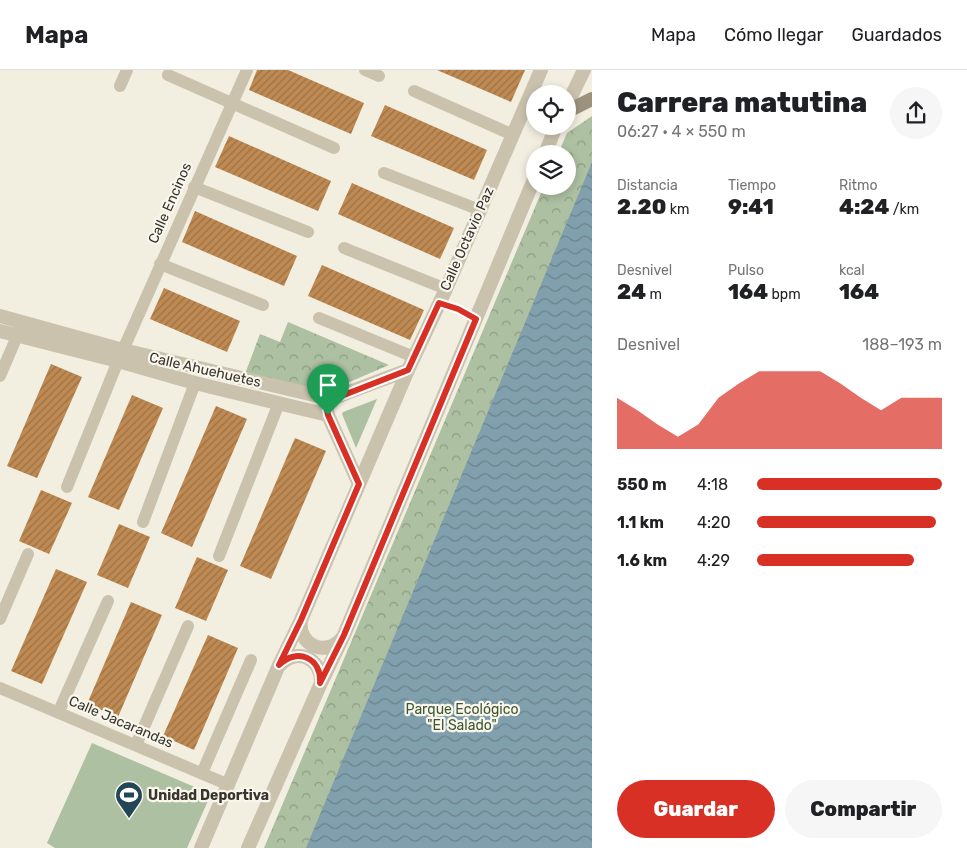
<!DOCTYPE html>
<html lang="es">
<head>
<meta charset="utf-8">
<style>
  :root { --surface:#fff; --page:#f6f6f6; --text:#202124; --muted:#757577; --line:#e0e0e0; --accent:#d93025 }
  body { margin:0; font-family:Rubik,sans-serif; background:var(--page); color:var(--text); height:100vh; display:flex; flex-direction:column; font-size:19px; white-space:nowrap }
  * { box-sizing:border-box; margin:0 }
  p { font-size:16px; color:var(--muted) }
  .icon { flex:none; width:28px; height:28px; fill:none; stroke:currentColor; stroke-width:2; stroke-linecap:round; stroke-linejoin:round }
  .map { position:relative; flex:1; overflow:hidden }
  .side { display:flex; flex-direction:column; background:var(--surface); width:375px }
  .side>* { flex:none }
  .controls { position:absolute; left:526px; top:15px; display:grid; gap:10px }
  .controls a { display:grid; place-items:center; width:50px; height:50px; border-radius:50%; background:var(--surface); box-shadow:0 2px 8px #0003; font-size:25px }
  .pin { position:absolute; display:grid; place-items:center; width:42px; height:42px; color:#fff; margin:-51px -21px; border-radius:50% 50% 50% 0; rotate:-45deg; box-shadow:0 0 5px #0007 }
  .pin .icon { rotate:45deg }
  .round { display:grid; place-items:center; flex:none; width:52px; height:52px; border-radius:26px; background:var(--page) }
  .head { display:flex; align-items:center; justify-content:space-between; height:85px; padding:0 25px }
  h1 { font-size:28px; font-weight:800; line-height:38px }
  .stats { display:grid; grid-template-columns:repeat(3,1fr); gap:8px; height:85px; padding:5px 25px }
  .stats div { display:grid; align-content:center }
  .stats b { font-size:21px; font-weight:800 }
  .stats small { font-size:14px; font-weight:400 }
  .stats p { font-size:14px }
  .chart { height:140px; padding:10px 25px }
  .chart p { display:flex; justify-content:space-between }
  .chart svg { width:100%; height:90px; margin-top:5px; fill:var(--accent); opacity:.7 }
  .action { display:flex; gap:10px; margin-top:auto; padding:10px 25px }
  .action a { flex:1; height:58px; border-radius:30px; background:var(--accent); color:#fff; font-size:20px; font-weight:800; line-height:58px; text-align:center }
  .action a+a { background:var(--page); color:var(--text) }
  ul { padding:0 25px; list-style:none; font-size:16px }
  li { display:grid; grid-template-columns:80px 60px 1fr; align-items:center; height:38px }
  li i { height:12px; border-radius:6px; background:var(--accent) }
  header { display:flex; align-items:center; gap:30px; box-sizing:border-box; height:70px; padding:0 25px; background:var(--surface); border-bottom:1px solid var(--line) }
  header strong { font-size:24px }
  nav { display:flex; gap:28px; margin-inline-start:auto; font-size:18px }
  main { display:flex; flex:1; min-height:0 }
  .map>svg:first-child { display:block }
  .forest { fill:url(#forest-crowns) }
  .garden { fill:#adc0a1 }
  .water { fill:url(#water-waves) }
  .building { fill:url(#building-hatch) }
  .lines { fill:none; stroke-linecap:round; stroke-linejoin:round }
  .path { stroke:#b5ac97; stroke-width:2; stroke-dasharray:2.5 2.5; stroke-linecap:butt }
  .minor { stroke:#cac2ad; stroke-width:12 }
  .tertiary { stroke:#cac2ad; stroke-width:14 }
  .secondary { stroke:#9d927e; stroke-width:14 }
  .route-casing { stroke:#fff; stroke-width:10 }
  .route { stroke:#d93025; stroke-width:6 }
  .labels { text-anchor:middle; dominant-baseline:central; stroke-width:4.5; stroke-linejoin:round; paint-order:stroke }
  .street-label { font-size:14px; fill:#38332b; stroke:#f9f7ed }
  .park-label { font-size:14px; fill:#3e5530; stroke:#f9f7ed }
  .poi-label { font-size:14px; font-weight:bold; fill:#38332b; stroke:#f9f7ed; text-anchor:start }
</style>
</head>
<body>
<header>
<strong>Mapa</strong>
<nav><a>Mapa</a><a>Cómo llegar</a><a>Guardados</a></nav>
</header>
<main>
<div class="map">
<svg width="592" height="778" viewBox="0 0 592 778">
  <defs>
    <pattern id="forest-crowns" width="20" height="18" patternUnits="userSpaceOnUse" patternTransform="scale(1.25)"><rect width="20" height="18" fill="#adc0a1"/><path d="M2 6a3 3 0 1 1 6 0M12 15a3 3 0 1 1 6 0" fill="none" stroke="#8e9d83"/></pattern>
    <pattern id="water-waves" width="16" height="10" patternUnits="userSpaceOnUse" patternTransform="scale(1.25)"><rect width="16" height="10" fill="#81a0ad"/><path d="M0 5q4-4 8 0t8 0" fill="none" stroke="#6b838d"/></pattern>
    <pattern id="building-hatch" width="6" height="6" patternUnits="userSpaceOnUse" patternTransform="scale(1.25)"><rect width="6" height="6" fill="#be8952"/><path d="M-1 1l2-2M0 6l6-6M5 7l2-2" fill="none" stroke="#9b7144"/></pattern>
  </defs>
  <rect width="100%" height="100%" fill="#f2eee0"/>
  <path class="forest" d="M592,46V778H264L544,116H568V84H558L567,63Z
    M288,252L389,295L324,323L245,304L260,264L280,272Z"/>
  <path class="garden" d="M377,329L356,378L342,344L343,342Z
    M92,673L211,724L187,778H55L47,773Z"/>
  <path class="water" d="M592,92V778H306Z"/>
  <path class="building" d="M257,0H288L364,33L351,64L249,20Z
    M437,0H525L511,32Z
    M385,35L487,80L474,110L371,66Z
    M229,66L331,111L318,141L215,97Z
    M352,113L454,158L440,189L338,144Z
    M195,141L297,186L284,216L182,172Z
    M322,195L424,240L410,270L308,226Z
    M164,218L240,251L227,282L150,249Z
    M51,294L82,307L37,408L7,396Z
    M132,325L163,338L119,440L88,427Z
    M216,336L247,349L192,477L161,463Z
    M295,368L326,381L271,509L240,496Z
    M41,420L72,433L49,484L19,471Z
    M119,454L150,467L128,518L97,505Z
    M197,487L228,500L206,551L175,538Z
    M56,499L87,512L42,614L11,601Z
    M131,532L162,545L118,647L87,634Z
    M208,565L238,578L194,680L163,666Z"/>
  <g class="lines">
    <path class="path" d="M451,237L465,243"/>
    <path class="minor" d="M365,0L379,6
      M168,5L334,78
      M120,16L127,0
      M414,21L513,65
      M384,103L480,140
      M194,117L308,162
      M344,178L446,219
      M160,194L263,235
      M319,248L414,287
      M123,280L247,0
      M0,306L21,257
      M67,417L118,291
      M143,452L195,313
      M219,486L279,333
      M0,549L28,484
      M0,618L229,715
      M59,641L108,531
      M136,675L188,556
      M202,703L251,590"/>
    <path class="tertiary" d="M568,33L584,0
      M545,84L556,56
      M0,246L123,280L331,329L408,300
      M0,261L118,291L195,313L328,345
      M326,337L328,345L359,414
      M301,550C297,575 326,588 342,568
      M280,595C297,577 322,588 321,613
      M201,778L279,595L301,550L408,300L446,219L541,0
      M248,778L321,613L344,565L535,107"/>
    <path class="secondary" d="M568,41L592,29"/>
  </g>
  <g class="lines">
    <g class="route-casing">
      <path id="route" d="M439,233L458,239L476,249L344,565L320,613C322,588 297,577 279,595L301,550L359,414L328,345L326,335L331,330L408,300Z"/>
    </g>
    <use href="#route" class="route"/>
  </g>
  <defs>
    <g id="stadium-pin" transform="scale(1.4375)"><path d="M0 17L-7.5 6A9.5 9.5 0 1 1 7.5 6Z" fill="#234657" stroke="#f9f7ed"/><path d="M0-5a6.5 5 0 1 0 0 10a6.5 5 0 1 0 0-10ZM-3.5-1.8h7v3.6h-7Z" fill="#fff"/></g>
  </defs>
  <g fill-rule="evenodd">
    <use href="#stadium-pin" x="129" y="725"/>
  </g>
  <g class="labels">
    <g class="street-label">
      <text transform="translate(170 133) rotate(-66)">Calle Encinos</text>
      <text transform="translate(467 169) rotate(-66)">Calle Octavio Paz</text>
      <text transform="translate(205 300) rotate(13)">Calle Ahuehuetes</text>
      <text transform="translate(121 652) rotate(23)">Calle Jacarandas</text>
    </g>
    <g class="park-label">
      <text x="462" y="639">Parque Ecológico<tspan x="462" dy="16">"El Salado"</tspan></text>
    </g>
    <g class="poi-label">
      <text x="148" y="725">Unidad Deportiva</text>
    </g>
  </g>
</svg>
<div class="controls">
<a><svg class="icon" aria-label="locate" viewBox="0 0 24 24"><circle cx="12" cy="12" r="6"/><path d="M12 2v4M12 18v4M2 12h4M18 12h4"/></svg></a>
<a><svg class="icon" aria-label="layers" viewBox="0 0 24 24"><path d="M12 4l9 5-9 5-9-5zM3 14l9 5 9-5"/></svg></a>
</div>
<div class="pin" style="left:328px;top:345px;background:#1e9e55"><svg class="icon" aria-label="arrive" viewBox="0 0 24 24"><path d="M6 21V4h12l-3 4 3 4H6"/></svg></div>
</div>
<section class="side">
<div class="head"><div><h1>Carrera matutina</h1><p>06:27 · 4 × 550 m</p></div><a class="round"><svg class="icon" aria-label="share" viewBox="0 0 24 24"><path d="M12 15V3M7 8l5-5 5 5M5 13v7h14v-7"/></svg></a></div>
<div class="stats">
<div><p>Distancia</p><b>2.20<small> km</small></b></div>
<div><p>Tiempo</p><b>9:41</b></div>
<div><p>Ritmo</p><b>4:24<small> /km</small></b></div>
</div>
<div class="stats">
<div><p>Desnivel</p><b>24<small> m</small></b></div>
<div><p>Pulso</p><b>164<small> bpm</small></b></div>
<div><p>kcal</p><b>164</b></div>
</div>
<div class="chart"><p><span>Desnivel</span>188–193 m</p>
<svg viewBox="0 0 160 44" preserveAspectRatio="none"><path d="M0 44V19L10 25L20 32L30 38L40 32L50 19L60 12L70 6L80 6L90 6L100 6L110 12L120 19L130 25L140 19L150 19L160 19V44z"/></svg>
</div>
<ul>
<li><b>550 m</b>4:18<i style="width:100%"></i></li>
<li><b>1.1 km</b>4:20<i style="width:97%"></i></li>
<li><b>1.6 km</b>4:29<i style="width:85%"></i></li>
</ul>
<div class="action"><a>Guardar</a><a>Compartir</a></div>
</section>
</main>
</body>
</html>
